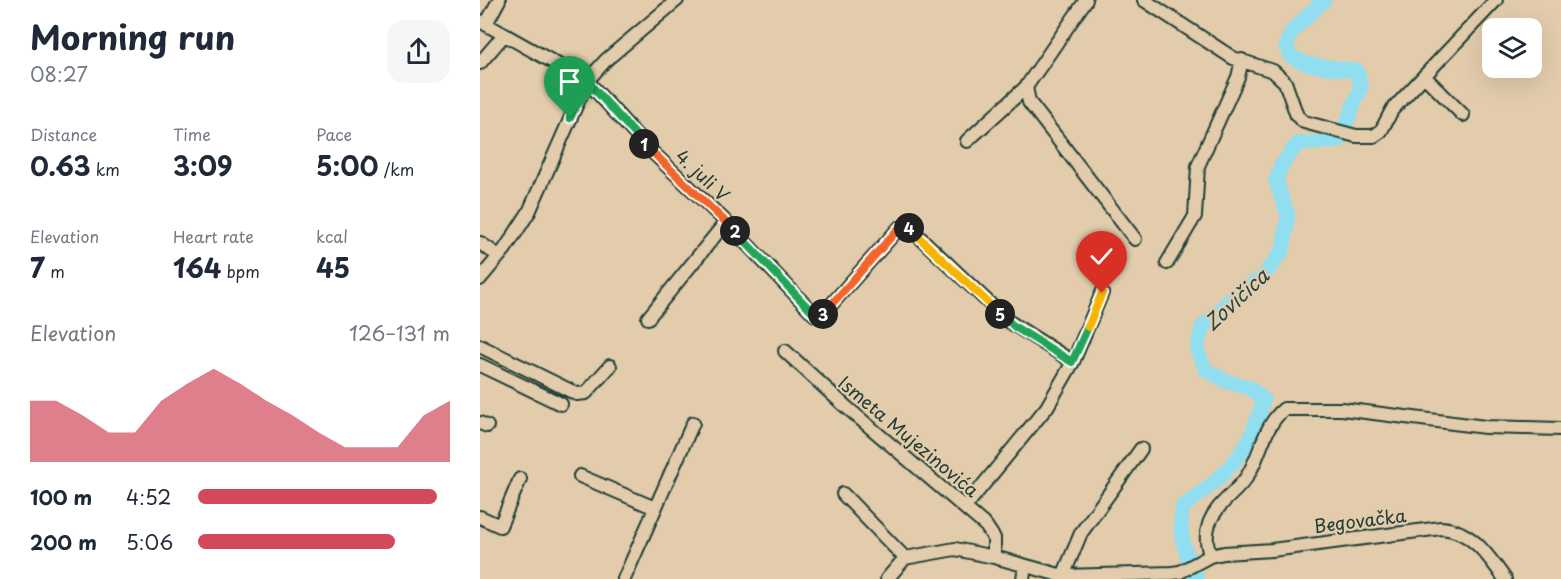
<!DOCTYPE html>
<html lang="en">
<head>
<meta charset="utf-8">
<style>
  :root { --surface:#fff; --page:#f6f6f7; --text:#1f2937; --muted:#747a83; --accent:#d1495b }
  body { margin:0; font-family:"Playpen Sans",sans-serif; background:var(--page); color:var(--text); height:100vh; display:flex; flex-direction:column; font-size:22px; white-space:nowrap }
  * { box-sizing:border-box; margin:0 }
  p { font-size:20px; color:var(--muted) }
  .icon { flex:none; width:33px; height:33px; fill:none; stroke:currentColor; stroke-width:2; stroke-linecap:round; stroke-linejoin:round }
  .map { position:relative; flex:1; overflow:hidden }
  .panel { display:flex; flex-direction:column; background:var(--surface); width:480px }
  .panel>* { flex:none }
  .buttons { position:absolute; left:1002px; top:18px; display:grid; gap:12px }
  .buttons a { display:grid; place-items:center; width:60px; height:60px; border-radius:12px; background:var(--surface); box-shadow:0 6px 24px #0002; font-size:30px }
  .pin { position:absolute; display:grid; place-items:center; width:51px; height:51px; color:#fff; margin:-62px -26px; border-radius:50% 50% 50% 0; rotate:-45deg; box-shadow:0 0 6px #0007 }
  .pin .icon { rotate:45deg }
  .km { position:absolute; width:30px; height:30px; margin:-15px; border-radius:50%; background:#222; color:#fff; font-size:16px; line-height:30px; text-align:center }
  .round { display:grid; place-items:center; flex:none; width:63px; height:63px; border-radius:18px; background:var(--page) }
  .headline { display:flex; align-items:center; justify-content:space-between; height:102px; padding:0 30px }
  h1 { font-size:33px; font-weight:700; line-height:45px }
  .figures { display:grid; grid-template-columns:repeat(3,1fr); gap:9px; height:102px; padding:6px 30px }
  .figures div { display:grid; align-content:center }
  .figures b { font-size:26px; font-weight:700 }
  .figures small { font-size:16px; font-weight:400 }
  .figures p { font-size:16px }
  .chart { height:168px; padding:12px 30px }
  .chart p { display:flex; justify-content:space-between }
  .chart svg { width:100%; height:108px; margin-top:6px; fill:var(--accent); opacity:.7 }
  ul { padding:0 30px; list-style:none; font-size:20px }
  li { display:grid; grid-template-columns:96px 72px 1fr; align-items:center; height:45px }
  li i { height:15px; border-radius:8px; background:var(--accent) }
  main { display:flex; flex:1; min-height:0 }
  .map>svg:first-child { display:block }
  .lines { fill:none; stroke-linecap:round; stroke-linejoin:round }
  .river { stroke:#91def0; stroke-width:15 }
  .minor-casing { stroke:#1f3d34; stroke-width:16 }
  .minor { stroke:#e2ccac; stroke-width:12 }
  .split-1-casing { stroke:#fff; stroke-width:12 }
  .split-2-casing { stroke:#fff; stroke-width:12 }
  .split-3-casing { stroke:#fff; stroke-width:12 }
  .split-4-casing { stroke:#fff; stroke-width:12 }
  .split-5-casing { stroke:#fff; stroke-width:12 }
  .split-6-casing { stroke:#fff; stroke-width:12 }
  .split-7-casing { stroke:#fff; stroke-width:12 }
  .split-1 { stroke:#22a559; stroke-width:8 }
  .split-2 { stroke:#f0652b; stroke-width:8 }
  .split-3 { stroke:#22a559; stroke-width:8 }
  .split-4 { stroke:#f0652b; stroke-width:8 }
  .split-5 { stroke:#f5b400; stroke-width:8 }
  .split-6 { stroke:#22a559; stroke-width:8 }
  .split-7 { stroke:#f5b400; stroke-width:8 }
  .labels { text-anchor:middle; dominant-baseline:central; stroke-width:4.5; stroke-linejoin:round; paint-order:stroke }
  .street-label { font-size:18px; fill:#1f3d34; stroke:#e2ccac }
  .water-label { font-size:20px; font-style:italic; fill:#25453d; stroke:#e2ccac }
</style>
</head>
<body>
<main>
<section class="panel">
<div class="headline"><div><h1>Morning run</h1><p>08:27</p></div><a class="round"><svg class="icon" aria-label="share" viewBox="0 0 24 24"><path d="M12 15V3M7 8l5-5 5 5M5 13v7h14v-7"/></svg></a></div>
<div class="figures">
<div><p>Distance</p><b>0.63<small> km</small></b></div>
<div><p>Time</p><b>3:09</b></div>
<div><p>Pace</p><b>5:00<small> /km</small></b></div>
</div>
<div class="figures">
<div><p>Elevation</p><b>7<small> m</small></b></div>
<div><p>Heart rate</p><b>164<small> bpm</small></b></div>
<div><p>kcal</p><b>45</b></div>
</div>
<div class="chart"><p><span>Elevation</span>126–131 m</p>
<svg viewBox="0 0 160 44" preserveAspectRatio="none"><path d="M0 44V19L10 19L20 25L30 32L40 32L50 19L60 12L70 6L80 12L90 19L100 25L110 32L120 38L130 38L140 38L150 25L160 19V44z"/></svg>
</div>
<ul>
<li><b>100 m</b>4:52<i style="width:95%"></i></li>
<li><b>200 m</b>5:06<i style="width:78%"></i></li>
</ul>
</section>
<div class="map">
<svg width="1081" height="579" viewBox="0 0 1081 579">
  <rect width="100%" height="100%" fill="#e2ccac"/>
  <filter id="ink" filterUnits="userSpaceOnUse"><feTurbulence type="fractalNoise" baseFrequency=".0167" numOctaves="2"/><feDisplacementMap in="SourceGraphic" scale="12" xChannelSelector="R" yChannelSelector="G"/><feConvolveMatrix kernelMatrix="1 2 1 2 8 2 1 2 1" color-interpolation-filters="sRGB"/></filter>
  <g filter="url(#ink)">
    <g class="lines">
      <path class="river" d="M717,579C705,552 697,535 703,506C745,477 772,451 783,399L770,388L746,381L726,370L717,350L722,328L750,299L783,277L803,250L808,215L796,181L801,166L817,144L859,141L881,87L877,71L827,64L810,56L806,45L812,31L844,0"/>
      <g class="minor-casing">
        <path id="minor" d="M606,0L546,87L549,102L655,239
          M664,0L753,58L793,71L805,82L817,116L824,122L876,136H894L901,131L912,110L1016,0
          M0,21L107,81L167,147L243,219L335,315H342L419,228L431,229L528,321L593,362
          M6,24L19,0
          M0,63L24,35
          M944,76L983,115
          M487,141L546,87
          M0,243L19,256
          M687,263L715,216L718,166L758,77L762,60
          M0,279L25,249L49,212L107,81L126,60L197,0
          M168,318L246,222
          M0,346L97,394L106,393L130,366
          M305,351L364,405L506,526L514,538V557
          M0,365L81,404
          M0,423L7,426
          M100,476L175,508
          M363,494L425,558
          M485,507L567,407L593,362L622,293
          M0,517L20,526L40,479
          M730,556C727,544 725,536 729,524C736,504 755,494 766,478C781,456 783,426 804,409H862L1005,427L1081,429
          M583,576L601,533L661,449
          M144,579L213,423
          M407,579L425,558L475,549L514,557L583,576L692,573L700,572L730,556L744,553L792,550L961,528C992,530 1008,556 1025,579
          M543,579L545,566"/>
      </g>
      <use href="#minor" class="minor"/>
    </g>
  </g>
  <g class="lines" filter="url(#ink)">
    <g class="split-1-casing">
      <path id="split-1" d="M90,118L107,81L164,144"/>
    </g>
    <g class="split-2-casing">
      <path id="split-2" d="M164,144L255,231"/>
    </g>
    <g class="split-3-casing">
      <path id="split-3" d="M255,231L335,315L343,314"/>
    </g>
    <g class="split-4-casing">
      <path id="split-4" d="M343,314L419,228H429"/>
    </g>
    <g class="split-5-casing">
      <path id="split-5" d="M429,228L520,314"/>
    </g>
    <g class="split-6-casing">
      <path id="split-6" d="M520,314L535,327L592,362L608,327"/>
    </g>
    <g class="split-7-casing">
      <path id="split-7" d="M608,327L622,293"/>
    </g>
    <use href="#split-1" class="split-1"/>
    <use href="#split-2" class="split-2"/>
    <use href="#split-3" class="split-3"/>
    <use href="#split-4" class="split-4"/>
    <use href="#split-5" class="split-5"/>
    <use href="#split-6" class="split-6"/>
    <use href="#split-7" class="split-7"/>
  </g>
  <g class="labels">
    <g class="street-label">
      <text transform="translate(223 175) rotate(43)">4. juli V</text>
      <text transform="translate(429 436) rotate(40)">Ismeta Mujezinovića</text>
      <text transform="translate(880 520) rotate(-7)">Begovačka</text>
    </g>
    <g class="water-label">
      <text transform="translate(756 299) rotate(-43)">Zovičica</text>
    </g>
  </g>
</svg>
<div class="buttons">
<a><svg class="icon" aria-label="layers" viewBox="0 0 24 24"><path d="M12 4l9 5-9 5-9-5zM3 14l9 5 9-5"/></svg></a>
</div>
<div class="pin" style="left:90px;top:118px;background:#1e9e55"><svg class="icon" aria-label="arrive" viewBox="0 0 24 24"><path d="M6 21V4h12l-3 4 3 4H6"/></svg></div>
<div class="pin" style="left:622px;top:293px;background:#d93025"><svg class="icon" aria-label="check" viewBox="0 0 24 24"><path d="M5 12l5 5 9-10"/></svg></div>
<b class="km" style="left:164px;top:144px">1</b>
<b class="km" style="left:255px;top:231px">2</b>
<b class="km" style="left:343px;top:314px">3</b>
<b class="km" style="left:429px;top:228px">4</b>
<b class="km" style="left:520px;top:314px">5</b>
</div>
</main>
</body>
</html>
